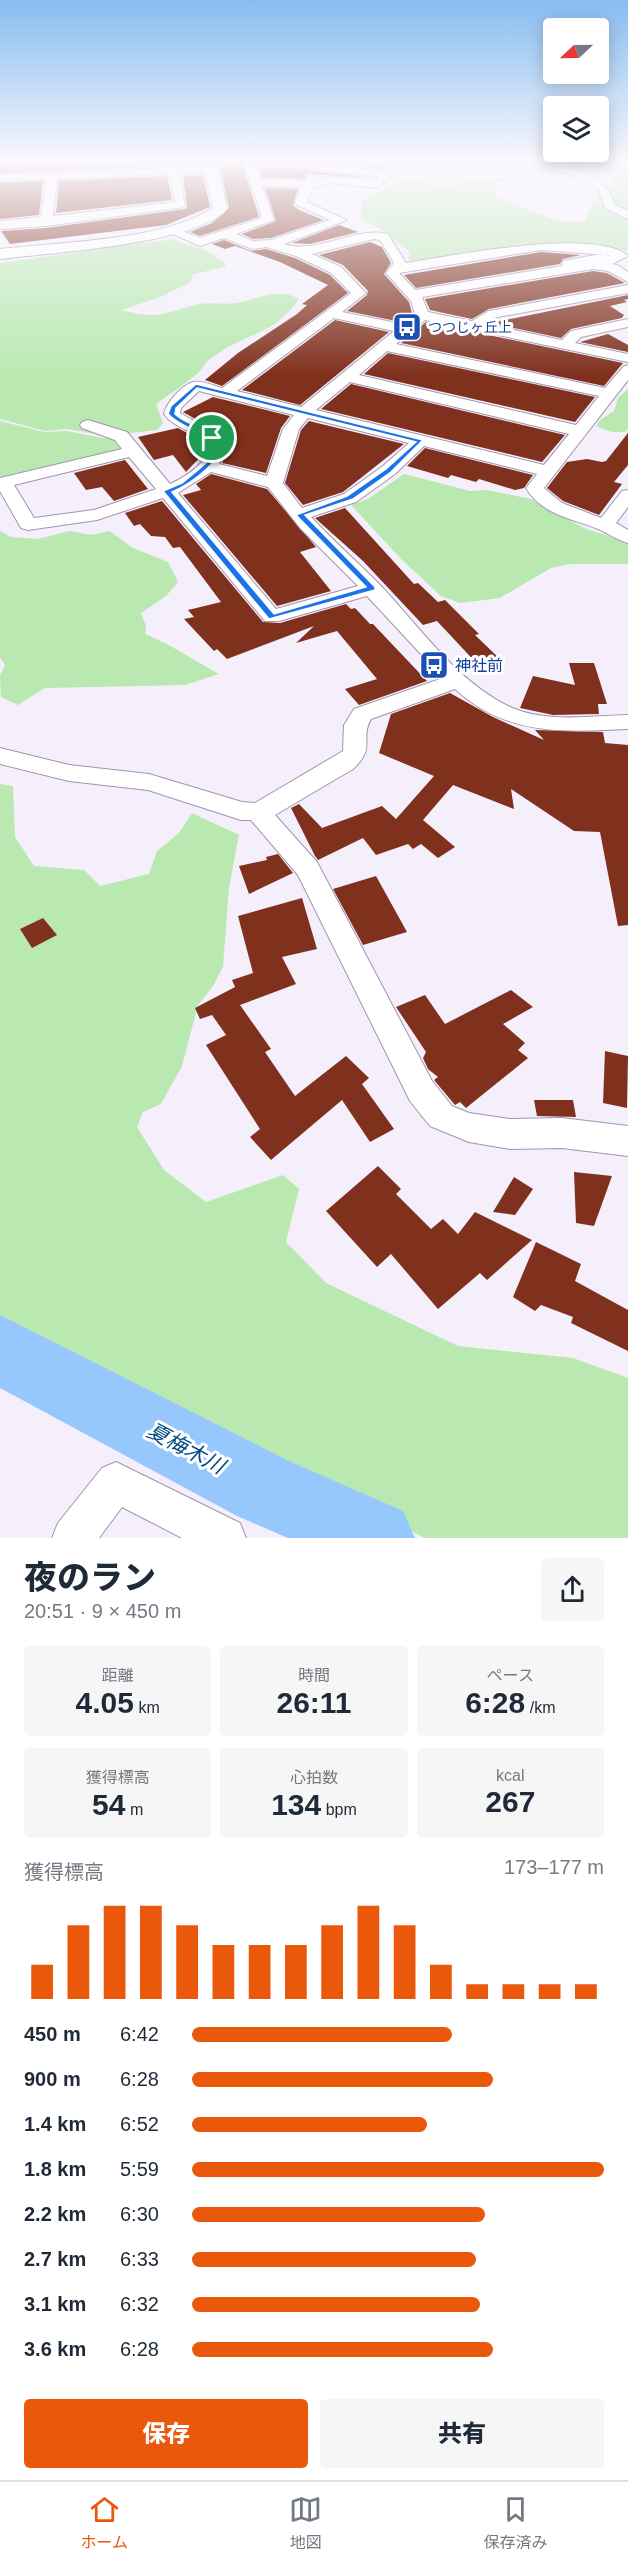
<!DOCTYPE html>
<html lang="ja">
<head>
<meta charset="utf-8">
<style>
  :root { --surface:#fff; --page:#f6f6f7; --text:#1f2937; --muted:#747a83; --line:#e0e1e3; --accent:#ea580c }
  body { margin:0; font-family:Arial,"Noto Sans JP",sans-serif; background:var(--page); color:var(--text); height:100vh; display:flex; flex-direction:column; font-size:22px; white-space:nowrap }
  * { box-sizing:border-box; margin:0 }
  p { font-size:20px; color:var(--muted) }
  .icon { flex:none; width:33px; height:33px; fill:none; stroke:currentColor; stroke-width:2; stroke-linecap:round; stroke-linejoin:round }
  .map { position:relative; height:1538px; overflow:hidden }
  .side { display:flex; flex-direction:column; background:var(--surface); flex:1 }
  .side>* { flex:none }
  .needle { width:39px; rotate:248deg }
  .tools { position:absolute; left:543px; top:18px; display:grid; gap:12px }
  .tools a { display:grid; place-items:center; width:66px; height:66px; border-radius:6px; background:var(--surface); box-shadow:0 3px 15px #0003; font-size:30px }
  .pin { position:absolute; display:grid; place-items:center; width:51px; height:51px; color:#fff; margin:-26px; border:3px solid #fff; border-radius:50%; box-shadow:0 2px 6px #0007 }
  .round { display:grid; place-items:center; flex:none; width:63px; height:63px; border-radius:6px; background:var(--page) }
  .summary { display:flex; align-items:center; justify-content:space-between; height:102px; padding:0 24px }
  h1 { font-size:33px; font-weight:800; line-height:45px }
  .stats { display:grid; grid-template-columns:repeat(3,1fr); gap:9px; height:102px; padding:6px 24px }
  .stats div { display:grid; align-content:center; border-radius:6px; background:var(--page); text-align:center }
  .stats b { font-size:30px; font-weight:800 }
  .stats small { font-size:16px; font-weight:400 }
  .stats p { font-size:16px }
  .chart { height:168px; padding:12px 24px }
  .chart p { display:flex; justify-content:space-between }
  .chart svg { width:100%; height:108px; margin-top:6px; stroke:var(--accent); stroke-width:6 }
  .cta { display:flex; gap:12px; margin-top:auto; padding:12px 24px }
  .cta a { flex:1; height:69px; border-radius:6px; background:var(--accent); color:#fff; font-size:24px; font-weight:800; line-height:69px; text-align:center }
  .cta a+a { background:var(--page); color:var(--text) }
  ul { padding:0 24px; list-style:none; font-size:20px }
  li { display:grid; grid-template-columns:96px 72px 1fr; align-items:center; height:45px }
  li i { height:15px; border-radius:8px; background:var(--accent) }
  .menu { display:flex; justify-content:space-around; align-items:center; height:84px; border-top:2px solid var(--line); background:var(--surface); font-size:16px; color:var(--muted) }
  .menu a { display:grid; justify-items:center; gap:3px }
  .menu .selected { color:var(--accent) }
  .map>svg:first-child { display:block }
  .green { fill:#b9e9b1 }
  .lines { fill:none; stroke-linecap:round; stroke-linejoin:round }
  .river { fill:#97c8fd; fill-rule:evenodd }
  .building { fill:#80311d }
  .minor-casing { stroke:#a194af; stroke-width:2 }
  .tertiary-casing { stroke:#a194af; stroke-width:2 }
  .minor { fill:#fff; fill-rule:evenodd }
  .tertiary { fill:#fff; fill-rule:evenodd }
  .route { fill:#1a73e8; stroke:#fff; stroke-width:1.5; fill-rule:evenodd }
  .labels { text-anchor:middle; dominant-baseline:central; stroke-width:6; stroke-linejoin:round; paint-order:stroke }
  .far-transit-label { font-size:14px; fill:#164399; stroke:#fff; text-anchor:start }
  .transit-label { font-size:16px; fill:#164399; stroke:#fff; text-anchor:start }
  .near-water-label { font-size:21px; font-style:italic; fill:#004882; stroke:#fff }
</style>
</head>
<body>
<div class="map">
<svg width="628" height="1538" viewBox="0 0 628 1538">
  <rect width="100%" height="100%" fill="#f4effb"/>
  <path class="green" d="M605,160H628V251L584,245L521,244L414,263L408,260L410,252L382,230L361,219L362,201L404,178L444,187L478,180L493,182L497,197C522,206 558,227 585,221L592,204L599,197L595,189L598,186H612L613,180L597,166Z
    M173,239L205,250L224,262L226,266L192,275L191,282L160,297L122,310C158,321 166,312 199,304C211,302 224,305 236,303C257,300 277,286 299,299C274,337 241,333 209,360C205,363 203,367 200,371C187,383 170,394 156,404L163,423L157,430L106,436L68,429L45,431L0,419V263Z
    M628,389V429L625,432H612L596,426L600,420L614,411L618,398Z
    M0,421L44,432L67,431L103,438L115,436L124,451L0,479Z
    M404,474L470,491L487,490L531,499L586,529L628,542V564H571L551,568L500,598L460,603L441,596L402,560L351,505L368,499Z
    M0,531L11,537L38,539L70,531L91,535L110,531L131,547L168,562L178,582L166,596L141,613L146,626L145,634L167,644L219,674L185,685L45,688L18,705L1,697L0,676L5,665L0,657Z
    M0,784L13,786L15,837L34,866L84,870L100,886L149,874L157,851L179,833L192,813L239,835L229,888L223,967L213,986L198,1005L182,1066L161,1104L143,1112L137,1127L164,1170L206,1202L283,1175L299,1189L286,1242L326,1283L458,1346L573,1358L628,1378V1538H425L110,1387L0,1328Z"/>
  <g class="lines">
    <path class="river" d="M0,1315L291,1462L403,1511L415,1538H288L237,1516L0,1388Z"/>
  </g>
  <path class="building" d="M50,160H165V166L0,173L2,162Z
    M223,160H254L243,165L259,217L200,236L190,232L212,223L229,208L220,169Z
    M311,160H357L388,164L383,169Z
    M284,167L373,178L306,174L305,179L262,177L259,169Z
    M203,175L210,207L166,225L10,244L1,231L46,228L185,209L187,207L183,176Z
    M167,176L172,200L56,213L59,181Z
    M43,181L39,215L0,219V183Z
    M265,188L298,189L293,205L299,210L324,220L271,238L253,239L242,234L276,221Z
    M339,225L358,232L310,244L292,243Z
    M224,240L251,251L266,249L295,258L330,275L348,293L222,386L205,380L238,353L297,314L307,305L302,304L328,285L280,262L235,246L225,249L212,244Z
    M370,242L382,247L391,263L384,274L409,302L412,313L401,322L347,311L367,295L368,291L343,265L319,255Z
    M541,252L581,255L563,259L560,264L416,288L404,275Z
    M593,271L607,273L625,283L489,309L472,319L430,310L425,299Z
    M628,295V299L624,300L627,302L610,306L624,315L622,318L571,329L561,338L491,323Z
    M335,320L389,332L300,405L242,390Z
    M426,322L623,363L604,386L401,343Z
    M608,334L628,345V352L580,342Z
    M388,353L595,397L575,422L364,374Z
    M351,384L565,435L542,462L321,409Z
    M213,397L290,416L281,428L266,473L222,463L229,448L218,432L183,412Z
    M309,421L404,444L343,492L303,505L285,483L301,430Z
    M178,428L200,440L208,449L186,472L173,455L154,460L138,437Z
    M628,433V465L614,482L622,484L599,515L563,501L547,488L567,462L587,459L602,462L606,461Z
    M425,448L533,475L524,488L515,490L479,479L476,482L451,475L448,478L407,466Z
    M125,460L148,489L114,501L102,487L86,490L74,473Z
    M211,474L267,489L316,547L300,552L331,591L277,606L183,495L201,490L196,484Z
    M162,501L263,622L280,623L346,604L351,609L355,608L370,624H373L427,681L359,705L345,689L377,679L337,631L296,643L314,626L227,659L217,649L214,651L184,619L194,617L188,610L221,602L180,547L173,548L165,537L151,536L140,524L134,526L125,513Z
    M345,508L414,584L418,583L438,602L445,600L479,634L475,635L501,660L480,667L437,621L423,625L363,561L315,518Z
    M569,663H594L607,704H598L599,714L553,715L520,708L533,676L575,685Z
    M450,693L493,717L544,740L535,730L603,732L605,743L628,745V925L618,926L600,832L574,831L511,789L514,809L453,785L423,820L455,847L438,858L421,844L413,849L408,844L376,855L363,838L318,860L315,856L291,808L299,804L322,828L382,806L396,819L434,776L379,753L391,714Z
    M278,854L293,873L249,894L239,866L267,860L266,857Z
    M376,876L407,932L363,945L333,889Z
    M302,898L317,949L282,957L296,984L240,1005L271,1049L265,1052L295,1096L346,1056L369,1078L362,1084L394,1129L370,1142L342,1100L271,1160L250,1137L260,1129L206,1045L226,1035L212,1015L200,1019L195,1008L235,987L232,980L253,973L238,916Z
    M43,918L57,935L32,948L20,929Z
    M511,990L533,1007L503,1024L525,1043L518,1050L528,1058L466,1108L460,1102L455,1105L434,1080L438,1077L428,1069L423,1058L426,1052L396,1007L425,995L445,1024Z
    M605,1051L628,1056L627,1108L603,1103Z
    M534,1100H573L576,1117L537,1116Z
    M378,1166L401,1189L396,1194L431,1229L443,1219L458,1234L475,1212L532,1240L487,1280L480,1273L438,1309L391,1254L377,1267L326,1211Z
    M574,1172L612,1176L594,1226L576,1223Z
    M514,1177L533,1189L515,1215L493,1212Z
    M536,1242L581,1264L575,1281L628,1310V1351L571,1323L573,1317L541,1305L535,1311L513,1297Z"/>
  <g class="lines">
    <g class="minor-casing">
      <path id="minor" d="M167,160H177L179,167L211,166L216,169L211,172L180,174L185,207L46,226L0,229V221L41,217L46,179L0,181V175L168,168ZM169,174L175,202L53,216L57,179Z
        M266,160H293L388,172L393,175L377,188L332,183L313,187L307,202L347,220L284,244C319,255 353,226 388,234L406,263C449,256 596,227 628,256L612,264L599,262L617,265L628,272V282L608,271L593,269L422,297L428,312L472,321L489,311L628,285V293L493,318L486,324L562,340L571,331L628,319V327L581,337L575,343L628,354V362L425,320L396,344L605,388L623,367L628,365V380L544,488L562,503L601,518L622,491L628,490V507L616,523L628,530V543C617,540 608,533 598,529C571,518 542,515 526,488L537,474L424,446L395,474L356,502L311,517C333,541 358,562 380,585C419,626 457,682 510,707C545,723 591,716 628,715V729C563,732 506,736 455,689L371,719C359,740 377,747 353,769L275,815L317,862L432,1081L452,1106L469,1113L510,1119L562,1118L628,1126V1156L562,1148L510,1149L469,1142L430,1126L410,1101L298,875L251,820H241L148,790L69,781L0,764V748L69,765L149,774L242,802L255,803L343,751L344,725L354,709L443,678L367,596L279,621H265L163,498L97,520L28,530L21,528L0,491V478L122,449L115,440L82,428L80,425L82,422L88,420L127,432L170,484C187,476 202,466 211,449C201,431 176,431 164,414C166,403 182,385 193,382C201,380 214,386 222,388L351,293L331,273L296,256L266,247L252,249L224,238L200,246L166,231L172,227L200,238L262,218L245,164ZM284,165L379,177L375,181L332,177L308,181L260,179L256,167ZM262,186L301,187L295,203L297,205L330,220L271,240L253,241L236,234L274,220ZM374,239L380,240L394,263L386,273L411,301L415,314L402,324L342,312L366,293L341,267L312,254ZM541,250L608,255L611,256L600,254L563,261L562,266L415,290L399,273ZM334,318L394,331L301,407L237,391ZM387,351L599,396L576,425L359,375ZM350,382L569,434L544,465L316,410ZM199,391L294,415L283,429L267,476L219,464L227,449L216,433L180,413L181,408ZM308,418L409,443L383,466L344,494L302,508L283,483L299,429ZM129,457L156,489L94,510L34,518L14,485ZM211,472L268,487L300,528L358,586L276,609L178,493Z
        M522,160C554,160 605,168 614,204L628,211V219L605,208L599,190L593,185L575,176Z
        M116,1462L240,1523L246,1538H182L122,1507L99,1538H52L58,1523L102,1468Z"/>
    </g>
    <g class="tertiary-casing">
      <path id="tertiary" d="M209,160H221L218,169L227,209C199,244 47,253 0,259V249C61,242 161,241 213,208L204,169Z
        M392,160H419L455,171L483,174L514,171L545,161L552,165C546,171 535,173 526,175C479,188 439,174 393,163Z"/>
    </g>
    <use href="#minor" class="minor"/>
    <use href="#tertiary" class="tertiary"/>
  </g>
  <linearGradient id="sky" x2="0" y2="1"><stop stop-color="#87bcf0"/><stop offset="0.43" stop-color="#faf8fd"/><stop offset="1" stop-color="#faf8fd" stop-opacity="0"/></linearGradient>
  <rect width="628" height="375" fill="url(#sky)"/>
  <path class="route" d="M196,384L423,440L391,472L353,499L305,515L375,587V590L269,619L163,491L182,483L205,464L215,452V445C202,429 182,429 168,414L171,406ZM197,388L416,442L386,469L347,496L296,515L366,587L274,614L172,492C193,483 208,470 222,452C220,428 189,428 175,414L176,408Z"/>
  <defs>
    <g id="bus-square" transform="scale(1.5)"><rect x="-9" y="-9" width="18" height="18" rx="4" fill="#1a4fb4" stroke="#fff"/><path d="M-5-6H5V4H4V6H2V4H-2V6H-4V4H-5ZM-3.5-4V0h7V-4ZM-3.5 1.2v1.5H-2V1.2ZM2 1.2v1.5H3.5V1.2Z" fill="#fff"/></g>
  </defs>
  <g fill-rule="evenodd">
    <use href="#bus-square" x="407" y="327"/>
    <use href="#bus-square" x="434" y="665"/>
  </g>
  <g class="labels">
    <g class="far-transit-label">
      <text x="428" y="327">つつじヶ丘上</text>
    </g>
    <g class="transit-label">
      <text x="455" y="665">神社前</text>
    </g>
    <g class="near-water-label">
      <text transform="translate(186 1448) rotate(28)">夏梅木川</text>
    </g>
  </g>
</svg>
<div class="tools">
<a><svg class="needle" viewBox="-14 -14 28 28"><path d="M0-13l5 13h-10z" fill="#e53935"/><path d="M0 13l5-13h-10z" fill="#747a83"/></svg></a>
<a><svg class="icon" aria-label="layers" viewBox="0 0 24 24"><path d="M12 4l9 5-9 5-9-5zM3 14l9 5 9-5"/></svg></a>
</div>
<div class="pin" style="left:212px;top:438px;background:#1e9e55"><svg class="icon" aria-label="arrive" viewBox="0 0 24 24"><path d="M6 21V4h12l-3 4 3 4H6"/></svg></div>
</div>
<section class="side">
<div class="summary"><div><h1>夜のラン</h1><p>20:51 · 9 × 450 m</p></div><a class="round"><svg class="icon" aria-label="share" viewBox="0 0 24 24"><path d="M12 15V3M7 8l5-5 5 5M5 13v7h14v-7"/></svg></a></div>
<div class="stats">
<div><p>距離</p><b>4.05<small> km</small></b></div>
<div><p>時間</p><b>26:11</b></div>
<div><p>ペース</p><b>6:28<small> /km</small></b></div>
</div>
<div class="stats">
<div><p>獲得標高</p><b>54<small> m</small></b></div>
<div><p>心拍数</p><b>134<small> bpm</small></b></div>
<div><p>kcal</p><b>267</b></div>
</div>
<div class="chart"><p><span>獲得標高</span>173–177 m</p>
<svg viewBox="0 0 160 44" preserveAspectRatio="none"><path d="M5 44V30M15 44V14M25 44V6M35 44V6M45 44V14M55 44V22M65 44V22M75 44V22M85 44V14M95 44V6M105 44V14M115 44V30M125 44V38M135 44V38M145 44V38M155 44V38"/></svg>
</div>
<ul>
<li><b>450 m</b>6:42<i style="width:63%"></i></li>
<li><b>900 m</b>6:28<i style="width:73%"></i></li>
<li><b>1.4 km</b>6:52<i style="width:57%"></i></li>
<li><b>1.8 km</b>5:59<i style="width:100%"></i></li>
<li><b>2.2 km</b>6:30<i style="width:71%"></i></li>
<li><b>2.7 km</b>6:33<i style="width:69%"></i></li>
<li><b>3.1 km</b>6:32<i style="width:70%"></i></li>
<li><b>3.6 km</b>6:28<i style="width:73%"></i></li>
</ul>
<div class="cta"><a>保存</a><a>共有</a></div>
</section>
<nav class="menu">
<a class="selected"><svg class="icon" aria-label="home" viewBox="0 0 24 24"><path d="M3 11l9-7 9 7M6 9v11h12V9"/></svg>ホーム</a>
<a><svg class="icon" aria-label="map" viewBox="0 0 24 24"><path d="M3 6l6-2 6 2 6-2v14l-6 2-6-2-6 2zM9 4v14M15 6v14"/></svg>地図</a>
<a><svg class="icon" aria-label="saved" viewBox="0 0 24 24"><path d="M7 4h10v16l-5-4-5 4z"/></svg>保存済み</a>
</nav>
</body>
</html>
